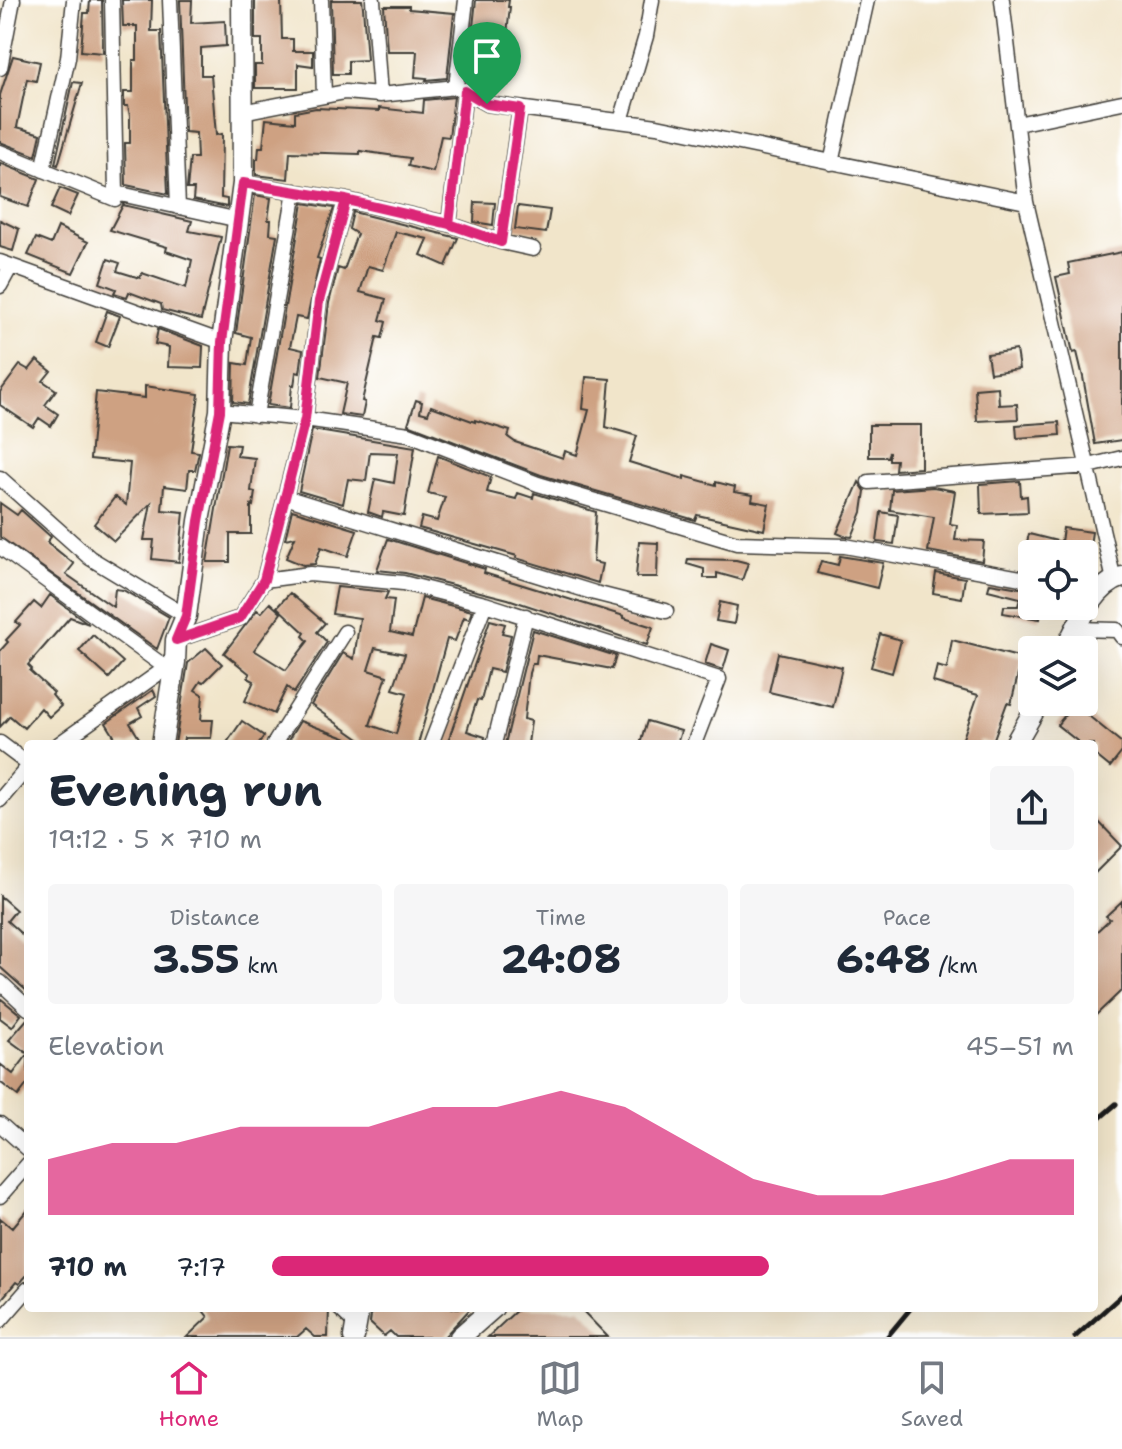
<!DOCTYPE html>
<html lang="en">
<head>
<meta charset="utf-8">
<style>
  :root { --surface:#fff; --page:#f6f6f7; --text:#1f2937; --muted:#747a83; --line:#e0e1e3; --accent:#db2777 }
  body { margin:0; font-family:"Shantell Sans",sans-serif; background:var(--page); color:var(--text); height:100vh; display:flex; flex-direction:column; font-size:30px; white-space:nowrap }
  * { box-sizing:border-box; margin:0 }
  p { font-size:26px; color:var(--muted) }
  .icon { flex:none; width:44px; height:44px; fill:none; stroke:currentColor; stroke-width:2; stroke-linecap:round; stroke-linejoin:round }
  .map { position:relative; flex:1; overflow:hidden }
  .sheet { position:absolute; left:24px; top:740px; width:1074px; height:572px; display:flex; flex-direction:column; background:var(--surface); border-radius:8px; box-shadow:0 8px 32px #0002 }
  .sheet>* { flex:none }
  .tools { position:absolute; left:1018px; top:540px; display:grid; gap:16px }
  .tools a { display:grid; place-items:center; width:80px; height:80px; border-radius:8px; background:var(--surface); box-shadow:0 8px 32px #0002; font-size:40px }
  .pin { position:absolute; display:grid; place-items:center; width:68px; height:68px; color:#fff; margin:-82px -34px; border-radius:50% 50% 50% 0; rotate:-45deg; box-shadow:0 0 8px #0007 }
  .pin .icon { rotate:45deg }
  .round { display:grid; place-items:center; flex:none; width:84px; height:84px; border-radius:8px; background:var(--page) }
  .overview { display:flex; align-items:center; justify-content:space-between; height:136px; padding:0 24px }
  h1 { font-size:44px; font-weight:700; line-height:60px }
  .metrics { display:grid; grid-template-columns:repeat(3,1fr); gap:12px; height:136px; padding:8px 24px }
  .metrics div { display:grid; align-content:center; border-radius:8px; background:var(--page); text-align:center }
  .metrics b { font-size:40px; font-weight:700 }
  .metrics small { font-size:22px; font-weight:400 }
  .metrics p { font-size:22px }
  .chart { height:224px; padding:16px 24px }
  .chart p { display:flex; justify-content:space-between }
  .chart svg { width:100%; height:144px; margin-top:8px; fill:var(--accent); opacity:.7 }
  ul { padding:0 24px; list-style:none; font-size:26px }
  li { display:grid; grid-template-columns:128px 96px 1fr; align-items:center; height:60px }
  li i { height:20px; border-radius:10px; background:var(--accent) }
  .tabs { display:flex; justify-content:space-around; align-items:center; height:112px; border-top:2px solid var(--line); background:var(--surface); font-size:22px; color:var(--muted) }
  .tabs a { display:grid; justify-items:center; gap:4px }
  .tabs .current { color:var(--accent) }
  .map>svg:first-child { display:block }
  .building { fill:#cea182; fill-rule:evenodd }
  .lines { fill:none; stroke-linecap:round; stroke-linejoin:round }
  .street-casing { stroke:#3c3a36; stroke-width:17 }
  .secondary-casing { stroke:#3c3a36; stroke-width:23 }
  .street { stroke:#fff; stroke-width:14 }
  .secondary { stroke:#fff; stroke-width:20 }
  .rail { stroke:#1c1c1c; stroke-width:5 }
  .route-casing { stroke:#fff; stroke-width:16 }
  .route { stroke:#db2777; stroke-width:10 }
</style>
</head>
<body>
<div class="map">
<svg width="1122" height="1337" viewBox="0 0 1122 1337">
  <rect width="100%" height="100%" fill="#fff"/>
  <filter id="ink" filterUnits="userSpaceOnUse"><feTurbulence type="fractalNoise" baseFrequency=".0125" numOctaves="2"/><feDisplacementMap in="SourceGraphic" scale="16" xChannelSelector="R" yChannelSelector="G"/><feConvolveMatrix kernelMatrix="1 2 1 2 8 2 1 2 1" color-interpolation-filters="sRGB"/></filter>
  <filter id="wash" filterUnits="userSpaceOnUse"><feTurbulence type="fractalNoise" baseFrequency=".006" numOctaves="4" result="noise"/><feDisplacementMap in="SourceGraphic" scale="32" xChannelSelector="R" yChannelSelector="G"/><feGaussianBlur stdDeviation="1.8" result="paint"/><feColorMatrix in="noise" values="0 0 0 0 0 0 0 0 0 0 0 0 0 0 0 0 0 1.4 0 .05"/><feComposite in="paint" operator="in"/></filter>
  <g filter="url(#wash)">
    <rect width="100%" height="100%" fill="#f1e5ca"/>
    <g id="blocks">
      <path class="building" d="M90,0H102L103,53L81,51L84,13H89Z
        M122,0H152L151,31H161L168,194L126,185L125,143H130V116L128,106H124V92H133V60H137V26H123Z
        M180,0H192L191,23L225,21L226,46L201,48V75H211L216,135L222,134L221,198L227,199V207L193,200L194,189H187L190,158H197L196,133L185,132Z
        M255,0H281L282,39H293V51H313V66L298,64V88H255V65H262V39H255Z
        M331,0H362L363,7L367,60L348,61V74H333Z
        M476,0H509L508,7H510L503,69L508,70V85L487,84L486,92L467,81Z
        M384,6H409V9L454,13L447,78L426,80L427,78L415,77L417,51H387Z
        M13,56L40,62L36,81L27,79L17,127L41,134L36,156L0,142V95Z
        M73,82L82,83L58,165L55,164Z
        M454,97L449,137L441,136L433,172L408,166L410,158L360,151V154L290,152L288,179L256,175V159H258L259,147H263L266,119L295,122V112L316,108L379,111V108L423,113L424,100Z
        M0,163L39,179L28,207L0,197Z
        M60,188L78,195L68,216L51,208Z
        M255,195L271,198L268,220H271L270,234L277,235L248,404L233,402L234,363L247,365L251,337L236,333Z
        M475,202L495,203L493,225L474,222Z
        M303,203L334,208L317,258L320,259L307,319L296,317L290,347L303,350L300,373L296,372L294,386L292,385L290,408L268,405Z
        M123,205L192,221L189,231L221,237L201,320L162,310L161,304L129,292L127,297L114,293L116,289L100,283L108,259L120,263L117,271L140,278L142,273L186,288L192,260L166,251L167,247L110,230Z
        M518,206L550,210L546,233L515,229Z
        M353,212L458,238L446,266L421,255L428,239L396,232L383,270L368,266L360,292L386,299L380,320L386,322L382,338L377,337L362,401L365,402L362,417L340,414L347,383L320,377L329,303L338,268L344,270L357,234L349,229Z
        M0,220L19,229L13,251L0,247Z
        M58,227L88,242L73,273L28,255L36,238L51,244Z
        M1122,252V440L1095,444L1083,377L1077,352L1073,353L1056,277L1070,274L1068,263Z
        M107,311L120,316L108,347L96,342Z
        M158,329L203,346L202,368L168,367L169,347L155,344Z
        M1016,350L1019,369L990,373L987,354Z
        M37,360L51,371L43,381L56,390L45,405L58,414L51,426L39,418L33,427L0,405V392L20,365L29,370Z
        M586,377L610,379L606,427L637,436L629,462L684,479V476L716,485V482L735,487L734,492L753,495L752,501L769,504L764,530L697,515L695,520L541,475L408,424L416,400L422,402L420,412L428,414L431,406L475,422V420L510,431L508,437L515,442L563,458L565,451L577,455L589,410L583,409Z
        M145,386L199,394L191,451L199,452L195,470H189L187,489L164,486L162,510L184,512L179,562L152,559L154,540H144L151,503L114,541L94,524L115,497L126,505L130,463L90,459L96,392L145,398Z
        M998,387L999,405L1017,404L1018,419L977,421L975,389Z
        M1059,422L1060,435L1017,438L1016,425Z
        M869,425H921V468L895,470L896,460H889V452L887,457H869Z
        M312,430L415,447L404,516L383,512L382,517L368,512L375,479L394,483L398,453L370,452L366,481L348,479L343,504L299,491Z
        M227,444L239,445L237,456L255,458L251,491L255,492L253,506L251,505V534H230V562H207Z
        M438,456L491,477L487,492L516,499L518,493L533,498L534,493L596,512L593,562L602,564L598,583L516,558L517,556L419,528L422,517L437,521L445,497L428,493Z
        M1020,481L1021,497L1027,496L1028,512L981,514L980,484Z
        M859,482L865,491L862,512L852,537L844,536L837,533Z
        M933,487L955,491L950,524L957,525L955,540L984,541L982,561L928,551L934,517L890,510L892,490Z
        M0,503L17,515L21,510L51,537L47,542L74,564L66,574L113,607L115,589L123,590L169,617L157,649L0,537Z
        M292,510L357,530L348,556L321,547L315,564L303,565L286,558L295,537L285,539Z
        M881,512L898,515L894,544L877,542Z
        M1063,528L1092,532L1090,545L1082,544L1081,547L1091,549L1090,554H1024L1029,534L1061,542Z
        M388,539L485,569L484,573L624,616V618L653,627L647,645L508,599L405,573L377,570Z
        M639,542L658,543L657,577H636Z
        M840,556L883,563L877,588L817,573L821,561L838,565Z
        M688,559L736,560L748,563L742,580L717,573V578H704V569L687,564Z
        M936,573L965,578L962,598L933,593Z
        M990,583L1032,590V606H1042L1040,619L1003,613L1004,606H1018L1020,598L988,590Z
        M337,587L388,592L385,599L394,600L390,632L412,637L422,598L472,611L469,619L464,617L455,641L447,639L418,744H366L311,705L343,653L354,659L360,618L332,614ZM375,648L405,654L393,689L407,693L396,734L370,725L387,676L368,670Z
        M290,593L325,623L317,632L327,642L294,693L287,687L274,714L245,701L254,681L248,678L250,674L224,653L257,610L261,613L270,603L281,613L254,650L286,670L308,641L303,636L305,633L277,607Z
        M50,595L89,624L70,617L28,665L32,669L30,671L54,693L52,695L61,706L49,717L41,708L24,728L10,716L0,727V651L8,642L6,640L20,625L16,622L34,602L41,608Z
        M720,602L737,606L734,624L716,621Z
        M490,620L505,624L502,633L511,635L502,672L489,669L481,701L477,700L467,731L485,737L484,744H447Z
        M533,630L616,656L612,669L537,655L536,664H532L529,673L524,719L531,721L528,744H505Z
        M880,634L901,640L892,673L871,667Z
        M93,635L123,662L109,678L79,651Z
        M952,640L1022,658L1011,704L1007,703L992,744L980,740L979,744H961L978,695L933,682L937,666L947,669Z
        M711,644L729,650L723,670L705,664Z
        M206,648L222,664L204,682L201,681L195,690L203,695L201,720H213L211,738H184L183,744H175L188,663Z
        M778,653L842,667L833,707L769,692Z
        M153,690L156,696L138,708L142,716L130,723L139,738L130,744H119L106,723Z
        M1074,704L1122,743V752L1110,767L1094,754V744H1081L1057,725Z
        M242,721L264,736L258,744H226Z
        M300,721L358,743V744H286Z
        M647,721L681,731L677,744H640Z
        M1094,817L1122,846L1094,874Z
        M0,896L16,910L7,921L28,940V992L0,967Z
        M1122,901V990L1094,1017V934L1110,919L1106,916Z
        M0,998L21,1015L12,1027L0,1018Z
        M28,1018V1083L18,1096L0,1082V1064L13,1074L28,1054L9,1040Z
        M28,1209V1274L19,1284L16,1282L0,1301V1218L12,1228Z
        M201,1308H329L328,1337H315L306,1329L297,1337H187L208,1317Z
        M372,1308H471L444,1337H396L390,1331L384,1336L370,1323Z
        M519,1308H580L608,1337H488Z"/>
    </g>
  </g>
  <g filter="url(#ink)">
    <use href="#blocks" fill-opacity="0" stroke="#3c3a36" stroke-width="2"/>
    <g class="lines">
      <g class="street-casing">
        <path id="street" d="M112,0L116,193
          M170,0L178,207
          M321,0L324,96
          M373,0L380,95
          M1002,0L1026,202
          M0,68L13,0
          M456,87L466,0
          M242,112L345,92L380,95L456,87L487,104L657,126L1026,202L1114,580
          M621,121L646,36L652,0
          M1017,124L1122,102
          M0,152L115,199L116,193L239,220
          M831,163L867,0
          M43,170L68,58L74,0
          M243,183L346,200L319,301L305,419L264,580
          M346,200L449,224L501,242L533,249
          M449,224L465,91
          M501,242L520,109
          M0,262L222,342
          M0,286L11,266
          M220,411L305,419L409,434L538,484L737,543L845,546L1032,580
          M256,415L295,191
          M0,478L90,558L186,616
          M869,482L1089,466L1122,458
          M285,497L595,593L666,611
          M0,547L165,667
          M485,604L719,679L694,744
          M1075,629L1117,630L1122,637
          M176,640L240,618L264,580L310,574L403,583L485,604L431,744
          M0,743L28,764
          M59,744L173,663
          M274,744L345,632
          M494,744L526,616
          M0,800L28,767
          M0,982L28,1008
          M0,1124L28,1149
          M0,1196L28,1164
          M339,1308L357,1325
          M0,1321L28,1289"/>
      </g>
      <g class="secondary-casing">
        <path id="secondary" d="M1065,650C1078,625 1093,586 1122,577
          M162,744L175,662L176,640L186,616L199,521L220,411L222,342L243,183L242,0
          M1015,744L1039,702
          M354,1337L359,1308
          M460,1337L493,1308"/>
      </g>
      <use href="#street" class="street"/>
      <use href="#secondary" class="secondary"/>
      <path class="rail" d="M1094,1123L1116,1104
        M887,1337L911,1308
        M1075,1337L1122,1295"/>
    </g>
  </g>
  <g class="lines" filter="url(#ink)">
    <g class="route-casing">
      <path id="route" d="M487,104L465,91L449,224L346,200L243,183L222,342L220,411L199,521L186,616L176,640L240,618L264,580L305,419L319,301L346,200L449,224L501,242L520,109L487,104"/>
    </g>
    <use href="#route" class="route"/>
  </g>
</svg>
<div class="tools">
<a><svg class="icon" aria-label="locate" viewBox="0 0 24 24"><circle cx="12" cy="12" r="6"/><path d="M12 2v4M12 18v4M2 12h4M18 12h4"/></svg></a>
<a><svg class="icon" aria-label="layers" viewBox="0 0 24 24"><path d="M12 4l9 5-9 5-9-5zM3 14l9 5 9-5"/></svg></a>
</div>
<div class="pin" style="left:487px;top:104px;background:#1e9e55"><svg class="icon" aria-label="arrive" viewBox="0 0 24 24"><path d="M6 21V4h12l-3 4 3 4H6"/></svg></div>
<section class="sheet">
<div class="overview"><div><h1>Evening run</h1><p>19:12 · 5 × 710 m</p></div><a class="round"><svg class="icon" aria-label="share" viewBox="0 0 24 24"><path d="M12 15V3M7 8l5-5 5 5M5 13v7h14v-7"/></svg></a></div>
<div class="metrics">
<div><p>Distance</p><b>3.55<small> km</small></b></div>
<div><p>Time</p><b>24:08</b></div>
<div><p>Pace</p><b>6:48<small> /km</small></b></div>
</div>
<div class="chart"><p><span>Elevation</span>45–51 m</p>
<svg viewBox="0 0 160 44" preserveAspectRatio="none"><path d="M0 44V27L10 22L20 22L30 17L40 17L50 17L60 11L70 11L80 6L90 11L100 22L110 33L120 38L130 38L140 33L150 27L160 27V44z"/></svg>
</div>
<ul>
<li><b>710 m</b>7:17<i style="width:62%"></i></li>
</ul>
</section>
</div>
<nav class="tabs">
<a class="current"><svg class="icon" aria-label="home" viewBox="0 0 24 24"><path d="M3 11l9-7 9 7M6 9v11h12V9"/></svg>Home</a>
<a><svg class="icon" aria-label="map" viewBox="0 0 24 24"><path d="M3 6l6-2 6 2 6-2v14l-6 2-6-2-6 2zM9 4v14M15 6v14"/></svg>Map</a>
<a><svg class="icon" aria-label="saved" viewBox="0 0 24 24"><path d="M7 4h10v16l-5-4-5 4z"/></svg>Saved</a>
</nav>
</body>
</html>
